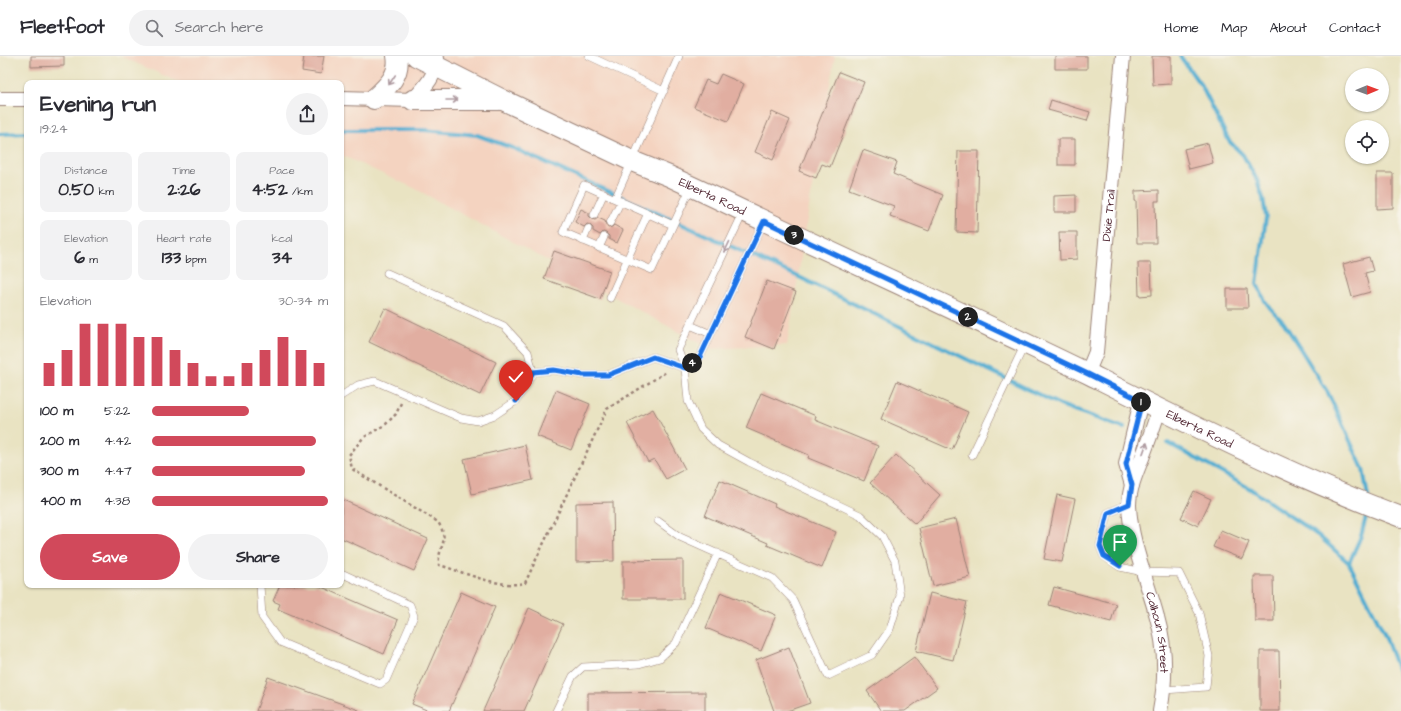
<!DOCTYPE html>
<html lang="en">
<head>
<meta charset="utf-8">
<style>
  :root { --surface:#fff; --page:#f2f2f3; --text:#2b2b33; --muted:#7c7c81; --line:#e1e1e2; --accent:#d1495b }
  body { margin:0; font-family:"Architects Daughter",sans-serif; background:var(--page); color:var(--text); height:100vh; display:flex; flex-direction:column; font-size:15px; white-space:nowrap }
  * { box-sizing:border-box; margin:0 }
  p { font-size:13px; color:var(--muted) }
  .icon { flex:none; width:22px; height:22px; fill:none; stroke:currentColor; stroke-width:2; stroke-linecap:round; stroke-linejoin:round }
  .map { position:relative; flex:1; overflow:hidden }
  .details { position:absolute; left:24px; top:24px; width:320px; height:508px; display:flex; flex-direction:column; background:var(--surface); border-radius:8px; box-shadow:0 1px 3px #0004 }
  .details>* { flex:none }
  .needle { width:26px; rotate:89deg }
  .controls { position:absolute; left:1345px; top:12px; display:grid; gap:8px }
  .controls a { display:grid; place-items:center; width:44px; height:44px; border-radius:50%; background:var(--surface); box-shadow:0 1px 3px #0004; font-size:20px }
  .pin { position:absolute; display:grid; place-items:center; width:34px; height:34px; color:#fff; margin:-41px -17px; border-radius:50% 50% 50% 0; rotate:-45deg; box-shadow:0 0 4px #0007 }
  .pin .icon { rotate:45deg }
  .km { position:absolute; width:20px; height:20px; margin:-10px; border-radius:50%; background:#222; color:#fff; font-size:11px; line-height:20px; text-align:center }
  .round { display:grid; place-items:center; flex:none; width:42px; height:42px; border-radius:21px; background:var(--page) }
  .overview { display:flex; align-items:center; justify-content:space-between; height:68px; padding:0 16px }
  h1 { font-size:22px; font-weight:700; line-height:30px }
  .metrics { display:grid; grid-template-columns:repeat(3,1fr); gap:6px; height:68px; padding:4px 16px }
  .metrics div { display:grid; align-content:center; border-radius:8px; background:var(--page); text-align:center }
  .metrics b { font-size:17px; font-weight:700 }
  .metrics small { font-size:11px; font-weight:400 }
  .metrics p { font-size:11px }
  .chart { height:112px; padding:8px 16px }
  .chart p { display:flex; justify-content:space-between }
  .chart svg { width:100%; height:72px; margin-top:4px; stroke:var(--accent); stroke-width:6 }
  .cta { display:flex; gap:8px; margin-top:auto; padding:8px 16px }
  .cta a { flex:1; height:46px; border-radius:24px; background:var(--accent); color:#fff; font-size:16px; font-weight:700; line-height:46px; text-align:center }
  .cta a+a { background:var(--page); color:var(--text) }
  ul { padding:0 16px; list-style:none; font-size:13px }
  li { display:grid; grid-template-columns:64px 48px 1fr; align-items:center; height:30px }
  li i { height:10px; border-radius:5px; background:var(--accent) }
  header { display:flex; align-items:center; gap:24px; box-sizing:border-box; height:56px; padding:0 20px; background:var(--surface); border-bottom:1px solid var(--line) }
  header strong { font-size:19px }
  nav { display:flex; gap:22px; margin-inline-start:auto; font-size:14px }
  .search { width:280px; height:36px; background:var(--page); display:flex; align-items:center; gap:10px; box-sizing:border-box; padding:0 14px; border-radius:22px; color:var(--muted); font-size:15px }
  .map>svg:first-child { display:block }
  .built { fill:#f4d3c0 }
  .lines { fill:none; stroke-linecap:round; stroke-linejoin:round }
  .stream { stroke:#53add1; stroke-width:4 }
  .building { fill:#e1aea1 }
  .lane-casing { stroke:#9a8176; stroke-width:8 }
  .street-casing { stroke:#9a8176; stroke-width:16 }
  .secondary-casing { stroke:#9a8176; stroke-width:22 }
  .path { stroke:#9a8176; stroke-width:2.5; stroke-dasharray:3 3; stroke-linecap:butt }
  .lane { stroke:#fff; stroke-width:7 }
  .street { stroke:#fff; stroke-width:14 }
  .secondary { stroke:#fff; stroke-width:20 }
  .oneway { stroke:#ae9aa0 }
  .route-casing { stroke:#fff; stroke-width:8 }
  .route { stroke:#1a73e8; stroke-width:5 }
  .labels { text-anchor:middle; dominant-baseline:central; stroke-width:3; stroke-linejoin:round; paint-order:stroke }
  .street-label { font-size:12px; fill:#4a1f2b; stroke:#f7f3e8 }
</style>
</head>
<body>
<header>
<strong>Fleetfoot</strong>
<div class="search"><svg class="icon" aria-label="search" viewBox="0 0 24 24"><circle cx="10" cy="10" r="6"/><path d="M15 15l6 6"/></svg>Search here</div>
<nav><a>Home</a><a>Map</a><a>About</a><a>Contact</a></nav>
</header>
<div class="map">
<svg width="1401" height="655" viewBox="0 0 1401 655">
  <rect width="100%" height="100%" fill="#f7f3e8"/>
  <filter id="ink" filterUnits="userSpaceOnUse"><feTurbulence type="fractalNoise" baseFrequency=".025" numOctaves="2"/><feDisplacementMap in="SourceGraphic" scale="8" xChannelSelector="R" yChannelSelector="G"/><feConvolveMatrix kernelMatrix="1 2 1 2 8 2 1 2 1" color-interpolation-filters="sRGB"/></filter>
  <filter id="wash" filterUnits="userSpaceOnUse"><feTurbulence type="fractalNoise" baseFrequency=".012" numOctaves="4" result="noise"/><feDisplacementMap in="SourceGraphic" scale="16" xChannelSelector="R" yChannelSelector="G"/><feGaussianBlur stdDeviation="0.9" result="paint"/><feColorMatrix in="noise" values="0 0 0 0 0 0 0 0 0 0 0 0 0 0 0 0 0 1.4 0 .05"/><feComposite in="paint" operator="in"/></filter>
  <g filter="url(#wash)">
    <rect width="100%" height="100%" fill="#e9e3c2"/>
    <path class="built" d="M120,0H835L818,95L787,289L710,293L414,132L341,99V27H181Z"/>
    <g class="lines">
      <path class="stream" d="M1180,0L1202,31L1229,85L1243,99L1257,124L1263,142L1266,161L1257,228L1265,245L1271,253L1284,267L1328,337L1363,413L1368,441
        M341,74H424L477,79L513,92L801,222L1060,349L1124,372
        M0,78L27,77
        M1168,387L1249,432L1319,480L1349,507L1385,579L1401,624
        M1349,507L1361,480L1366,461"/>
    </g>
    <g id="blocks">
      <path class="building" d="M31,0H64V10L31,11Z
        M304,0H324L321,18L302,15Z
        M1055,0H1087V13H1055Z
        M1152,0H1171V28L1153,29Z
        M839,16L864,26L830,111L822,108L816,122L799,115Z
        M721,18L744,28L728,65L694,51L706,24L716,28Z
        M1051,44L1090,56L1087,65L1048,54Z
        M772,56L790,64L773,104L755,96Z
        M1058,83H1075V109H1058Z
        M1208,87L1213,107L1189,113L1184,93Z
        M863,94L897,106L893,118L943,139L929,175L890,160L894,150L849,133Z
        M958,95H979L977,177L956,176Z
        M1377,117H1393V152L1377,153Z
        M1159,134V145H1155L1156,187H1137L1136,145H1135V135Z
        M1076,139V156H1054V140Z
        M581,153L589,157V160L592,163L595,164L598,162L605,165L606,169L608,172L612,171L614,169L623,174L617,187L609,183V180L606,177L603,176L600,179L593,175V172L590,169L587,168L584,171L575,166Z
        M1059,176H1077V203L1060,204Z
        M554,195L610,215L600,243L544,223Z
        M1369,201L1373,215L1365,217L1370,236L1352,241L1343,208Z
        M1138,207H1151L1152,239L1139,240Z
        M767,225L796,236L774,293L745,281Z
        M1227,233H1247L1248,252H1227Z
        M385,252L496,306L480,339L369,286Z
        M897,325L968,356L952,394L881,363Z
        M556,334L590,348L571,394L537,380Z
        M761,337L816,360L815,364L878,390L864,425L808,402L809,399L746,372Z
        M653,353L685,413L666,423L654,403L648,406L627,367Z
        M525,389L533,424L472,438L464,403Z
        M896,399L940,439L915,468L870,427Z
        M720,424L775,448L774,450L836,476L822,512L767,489L768,487L705,460Z
        M1194,435L1211,443L1198,470L1181,462Z
        M1057,439L1075,443L1062,506L1044,503Z
        M341,443L428,483L414,515L341,482Z
        M613,446L614,505L576,506V447Z
        M956,463L970,521L933,530L919,472Z
        M1221,474L1249,486L1242,503L1213,491Z
        M683,504V543H623V505Z
        M1254,520H1273L1274,565H1255Z
        M280,529H317L398,564L384,598L278,553L280,548L273,545Z
        M1054,531L1116,548L1111,566L1049,549Z
        M461,536L495,551L449,655H429L412,648Z
        M721,536L776,559L761,595L706,572Z
        M930,537L967,546L953,604L916,595Z
        M529,552L563,568L524,655H483Z
        M789,591L810,647L787,655H774L756,604Z
        M1260,595H1279L1280,655H1260Z
        M914,601L937,632L905,655H881L867,635Z
        M268,621L359,654V655H256Z
        M705,636V655H588V637Z"/>
    </g>
  </g>
  <g filter="url(#ink)">
    <use href="#blocks" fill-opacity="0" stroke="#9a8176" stroke-width="1"/>
    <g class="lines">
      <g class="lane-casing">
        <path id="lane" d="M589,0L664,35
          M615,143L679,0
          M594,159L604,137
          M610,167L621,145
          M673,169L584,129L563,176L652,214L691,131
          M583,185L588,173
          M599,192L604,181
          M610,242L648,157
          M690,269L711,278
          M685,312L700,301L763,167
          M533,316L554,314L583,319H608L653,301L685,312
          M341,340L358,329L375,325L461,362L478,365L495,359L516,345L533,316L528,296L504,270L387,217
          M972,399L1025,288
          M1129,448L1108,457L1100,490L1104,500L1120,511L1143,516L1179,517L1199,557L1209,600L1206,631L1164,634
          M658,465L680,481L772,522L793,544L828,620L872,599L890,573L900,540L895,505L882,480L860,459L749,406L718,389L701,373L688,345L685,312L678,294L744,155
          M260,529L262,561L280,586L380,628L386,624L414,560L410,549L341,517
          M556,655L573,620L583,611L639,608L660,602L676,587L718,497"/>
      </g>
      <g class="street-casing">
        <g id="street">
          <path d="M341,42L413,44C424,32 437,19 437,2"/>
          <path d="M0,43H27"/>
          <path id="s1" d="M1087,318L1096,296L1123,0"/>
          <path id="s2" d="M1159,353C1154,370 1148,386 1142,402C1136,417 1129,433 1129,449C1130,485 1148,527 1157,561C1166,592 1166,624 1160,655"/>
          <path d="M1132,429L1126,408L1141,345"/>
        </g>
      </g>
      <g class="secondary-casing">
        <g id="secondary">
          <path id="s3" d="M416,0L503,44L632,105L669,120L712,140C837,200 964,257 1089,318C1191,369 1294,421 1401,461"/>
          <path d="M374,43C387,31 401,19 397,0"/>
          <path d="M413,44H499"/>
        </g>
      </g>
      <path class="path" d="M401,347L396,358L386,368L363,382L349,399L352,413L438,466C451,487 437,490 439,509C464,516 499,533 525,527L607,353L666,316"/>
      <use href="#lane" class="lane"/>
      <use href="#street" class="street"/>
      <use href="#secondary" class="secondary"/>
    </g>
    <defs><path id="oneway-shaft" d="M-6 0H5M1.5-3L5.5 0L1.5 3" fill="none" stroke-width="1.6" stroke-linecap="round" stroke-linejoin="round"/></defs>
    <g class="oneway">
      <use href="#oneway-shaft" transform="translate(392 24) rotate(123)"/>
      <use href="#oneway-shaft" transform="translate(452 44)"/>
      <use href="#oneway-shaft" transform="translate(727 191) rotate(115)"/>
      <use href="#oneway-shaft" transform="translate(1145 392) rotate(-70)"/>
    </g>
  </g>
  <g class="lines" filter="url(#ink)">
    <g class="route-casing">
      <path id="route" d="M516,345L533,316L554,314L583,319H608L653,301L685,312L700,301L764,165L1088,318L1142,345L1126,408L1132,429L1129,448L1108,457L1100,490L1104,500L1120,510"/>
    </g>
    <use href="#route" class="route"/>
  </g>
  <g class="labels">
    <g class="street-label">
      <text stroke="none"><textPath href="#s3" startOffset="328">Elberta Road</textPath></text>
      <text stroke="none"><textPath href="#s1" startOffset="161">Dixie Trail</textPath></text>
      <text stroke="none"><textPath href="#s3" startOffset="868">Elberta Road</textPath></text>
      <text stroke="none"><textPath href="#s2" startOffset="232">Calhoun Street</textPath></text>
    </g>
  </g>
</svg>
<div class="controls">
<a><svg class="needle" viewBox="-14 -14 28 28"><path d="M0-13l5 13h-10z" fill="#e53935"/><path d="M0 13l5-13h-10z" fill="#7c7c81"/></svg></a>
<a><svg class="icon" aria-label="locate" viewBox="0 0 24 24"><circle cx="12" cy="12" r="6"/><path d="M12 2v4M12 18v4M2 12h4M18 12h4"/></svg></a>
</div>
<div class="pin" style="left:1120px;top:510px;background:#1e9e55"><svg class="icon" aria-label="arrive" viewBox="0 0 24 24"><path d="M6 21V4h12l-3 4 3 4H6"/></svg></div>
<div class="pin" style="left:516px;top:345px;background:#d93025"><svg class="icon" aria-label="check" viewBox="0 0 24 24"><path d="M5 12l5 5 9-10"/></svg></div>
<b class="km" style="left:1141px;top:346px">1</b>
<b class="km" style="left:968px;top:261px">2</b>
<b class="km" style="left:794px;top:179px">3</b>
<b class="km" style="left:692px;top:307px">4</b>
<section class="details">
<div class="overview"><div><h1>Evening run</h1><p>19:24</p></div><a class="round"><svg class="icon" aria-label="share" viewBox="0 0 24 24"><path d="M12 15V3M7 8l5-5 5 5M5 13v7h14v-7"/></svg></a></div>
<div class="metrics">
<div><p>Distance</p><b>0.50<small> km</small></b></div>
<div><p>Time</p><b>2:26</b></div>
<div><p>Pace</p><b>4:52<small> /km</small></b></div>
</div>
<div class="metrics">
<div><p>Elevation</p><b>6<small> m</small></b></div>
<div><p>Heart rate</p><b>133<small> bpm</small></b></div>
<div><p>kcal</p><b>34</b></div>
</div>
<div class="chart"><p><span>Elevation</span>30–34 m</p>
<svg viewBox="0 0 160 44" preserveAspectRatio="none"><path d="M5 44V30M15 44V22M25 44V6M35 44V6M45 44V6M55 44V14M65 44V14M75 44V22M85 44V30M95 44V38M105 44V38M115 44V30M125 44V22M135 44V14M145 44V22M155 44V30"/></svg>
</div>
<ul>
<li><b>100 m</b>5:22<i style="width:55%"></i></li>
<li><b>200 m</b>4:42<i style="width:93%"></i></li>
<li><b>300 m</b>4:47<i style="width:87%"></i></li>
<li><b>400 m</b>4:38<i style="width:100%"></i></li>
</ul>
<div class="cta"><a>Save</a><a>Share</a></div>
</section>
</div>
</body>
</html>
